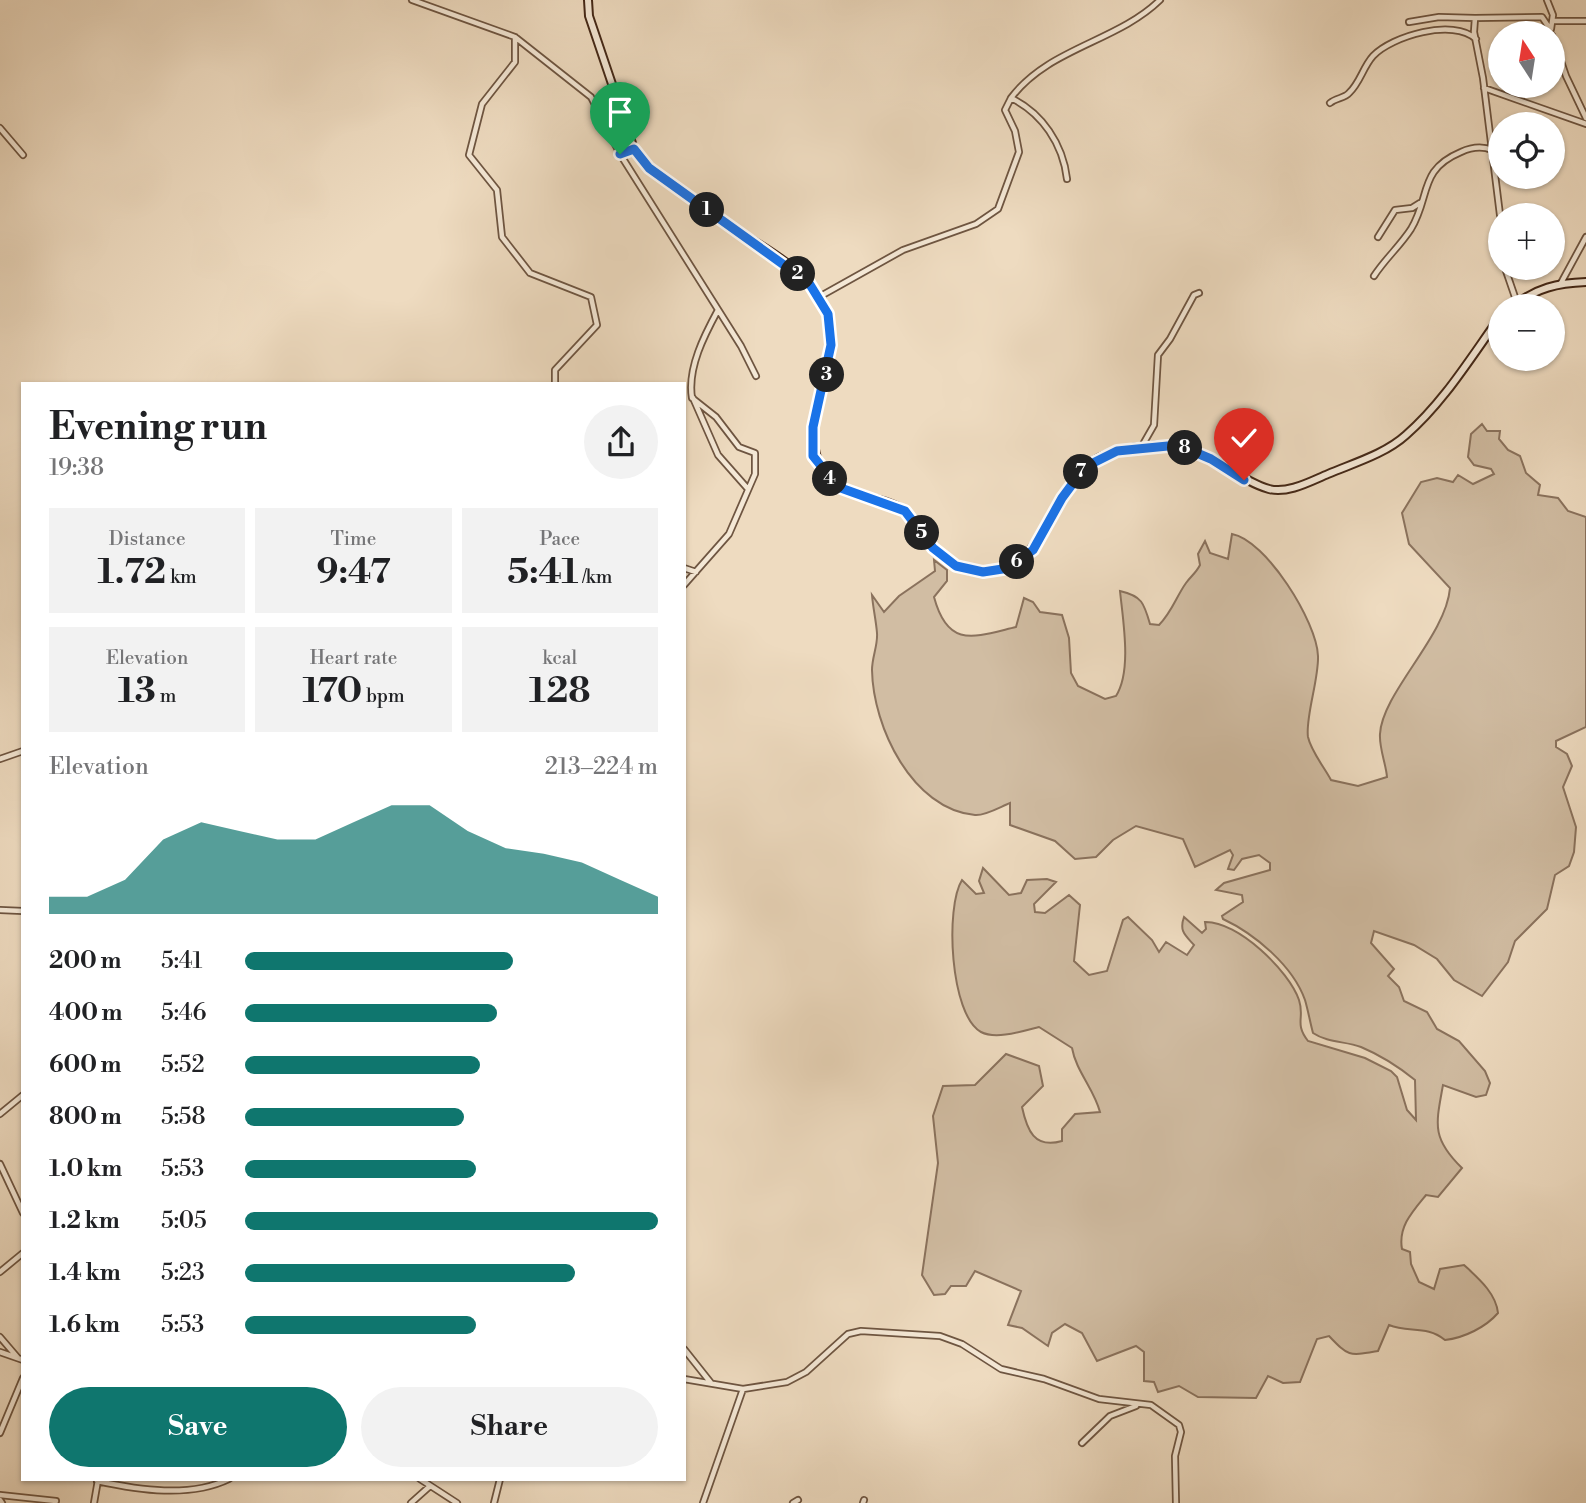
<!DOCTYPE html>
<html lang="en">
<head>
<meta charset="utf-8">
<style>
  :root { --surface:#fff; --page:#f2f2f2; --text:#202124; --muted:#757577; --accent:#0f766e }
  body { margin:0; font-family:"Libre Bodoni",serif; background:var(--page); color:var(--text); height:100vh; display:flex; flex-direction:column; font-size:26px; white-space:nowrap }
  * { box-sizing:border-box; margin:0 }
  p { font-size:23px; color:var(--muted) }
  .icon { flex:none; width:38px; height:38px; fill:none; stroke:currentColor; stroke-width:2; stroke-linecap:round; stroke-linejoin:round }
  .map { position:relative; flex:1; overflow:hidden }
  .sheet { position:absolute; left:21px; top:382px; width:665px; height:1099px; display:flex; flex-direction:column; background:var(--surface); border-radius:0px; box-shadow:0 2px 5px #0004 }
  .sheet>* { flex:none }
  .needle { width:46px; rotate:348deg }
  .controls { position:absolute; left:1488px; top:21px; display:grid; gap:14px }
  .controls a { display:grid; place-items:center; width:77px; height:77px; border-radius:50%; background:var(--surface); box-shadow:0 2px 5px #0004; font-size:35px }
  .pin { position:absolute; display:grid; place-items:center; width:60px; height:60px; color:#fff; margin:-72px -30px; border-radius:50% 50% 50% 0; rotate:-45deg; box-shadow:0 0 7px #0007 }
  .pin .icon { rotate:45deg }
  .km { position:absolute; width:35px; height:35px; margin:-18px; border-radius:50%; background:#222; color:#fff; font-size:19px; line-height:35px; text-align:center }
  .round { display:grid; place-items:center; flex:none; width:74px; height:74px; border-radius:37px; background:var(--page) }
  .head { display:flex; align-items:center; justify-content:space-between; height:119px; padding:0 28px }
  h1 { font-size:38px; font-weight:800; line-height:52px }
  .metrics { display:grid; grid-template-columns:repeat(3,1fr); gap:10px; height:119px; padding:7px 28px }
  .metrics div { display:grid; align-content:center; border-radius:0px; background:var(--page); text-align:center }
  .metrics b { font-size:35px; font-weight:800 }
  .metrics small { font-size:19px; font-weight:400 }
  .metrics p { font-size:19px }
  .chart { height:196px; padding:14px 28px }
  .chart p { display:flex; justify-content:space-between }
  .chart svg { width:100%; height:126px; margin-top:7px; fill:var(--accent); opacity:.7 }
  .cta { display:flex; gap:14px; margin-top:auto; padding:14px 28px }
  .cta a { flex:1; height:80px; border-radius:42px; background:var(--accent); color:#fff; font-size:28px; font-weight:800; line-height:80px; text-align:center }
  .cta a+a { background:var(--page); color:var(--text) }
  ul { padding:0 28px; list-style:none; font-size:23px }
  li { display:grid; grid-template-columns:112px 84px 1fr; align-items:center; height:52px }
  li i { height:18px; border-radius:9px; background:var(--accent) }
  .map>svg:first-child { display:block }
  .green { fill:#d1bda3; stroke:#8a725d; stroke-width:2 }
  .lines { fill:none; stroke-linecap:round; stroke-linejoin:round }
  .minor-casing { stroke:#6e5541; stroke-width:8 }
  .secondary-casing { stroke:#442817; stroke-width:10 }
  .minor { stroke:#f4e8d6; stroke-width:4.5 }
  .secondary { stroke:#f4e8d6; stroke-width:6 }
  .route-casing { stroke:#fff; stroke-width:14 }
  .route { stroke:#1a73e8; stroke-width:9 }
</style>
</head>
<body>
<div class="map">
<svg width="1586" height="1503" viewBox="0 0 1586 1503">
  <rect width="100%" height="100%" fill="#eedbc0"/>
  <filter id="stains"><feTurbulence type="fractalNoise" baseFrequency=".00286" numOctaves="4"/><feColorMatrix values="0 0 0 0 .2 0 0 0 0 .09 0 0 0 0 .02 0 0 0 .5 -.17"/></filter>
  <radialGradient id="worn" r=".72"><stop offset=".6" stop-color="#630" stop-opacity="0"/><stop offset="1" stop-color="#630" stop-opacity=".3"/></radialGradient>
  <path class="green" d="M1482,424L1487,431H1500L1499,439L1508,450L1520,456L1526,473L1540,485L1538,495L1558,498L1568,511L1586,517V727L1556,741V747L1567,754L1572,766L1563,787L1576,827L1574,852L1569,866L1555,875L1547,909L1515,941L1508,962L1482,996L1454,980L1437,959L1414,945L1374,931L1371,943L1394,969L1388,976L1399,987L1404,1001L1427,1012L1437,1029L1459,1041L1485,1071L1490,1083L1486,1095L1476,1097L1443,1085C1436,1124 1431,1138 1462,1168L1438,1197L1426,1195C1412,1212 1398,1227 1402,1249L1410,1252L1411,1264L1419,1282L1434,1289L1440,1269L1464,1265C1478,1278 1496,1293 1498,1313C1486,1327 1464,1338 1445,1340C1427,1325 1408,1333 1389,1325L1378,1351C1349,1356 1349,1357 1329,1336L1317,1339L1300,1382L1283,1383L1268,1376L1256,1398L1198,1397L1179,1386L1158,1392L1154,1382L1144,1381V1352L1136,1346L1097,1361L1082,1333L1065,1324L1052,1333L1048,1346L1022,1328L1008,1325L1021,1291L975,1271L966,1286H951L945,1294L934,1295L922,1275L938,1163L933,1116L943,1086L975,1085L1006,1054L1039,1066L1043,1086L1022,1107C1027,1130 1034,1149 1062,1141V1129L1075,1114L1100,1112C1094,1089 1076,1071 1072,1048L1039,1027C1023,1031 996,1040 981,1032C950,1015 945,907 962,880L976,894L984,893L979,881L983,868L1009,895L1021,893L1027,880L1047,879L1056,882L1034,904L1035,912L1045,913L1069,895L1080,905L1074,961L1089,975L1107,971L1123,920L1128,917L1152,940L1159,952L1166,942L1187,955L1194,945C1185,935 1179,931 1184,917L1202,933L1206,929L1205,922C1238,921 1289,971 1299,1000C1305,1018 1294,1023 1308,1041L1365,1058L1391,1071L1397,1077L1407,1110L1416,1120L1415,1080C1399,1067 1380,1055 1361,1047C1345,1041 1328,1043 1313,1033C1310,1022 1308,1010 1305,1000C1293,966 1255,934 1223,919L1222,916L1243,902L1242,895L1216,890L1224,883L1270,870V863L1259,855L1242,859L1234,870L1228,869L1233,855L1230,850L1195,867L1183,839L1136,826L1113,840L1096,857L1075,859L1055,841L1010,825V803C1000,807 985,816 975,815C912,809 873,727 872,670C872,657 878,645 877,633C876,620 873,608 872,595L884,612L899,596L935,571L934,560L947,570V581L934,597C948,649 974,637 1016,627L1024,598L1033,602L1040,612L1062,615L1069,638L1071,673L1078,686L1105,699L1116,696C1132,671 1123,621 1120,591C1142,596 1144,603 1150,624L1159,625C1172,612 1176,597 1186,583C1191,576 1196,573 1200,565L1198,554L1205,541L1210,553L1228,559L1232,534C1266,540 1317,622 1318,656C1319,679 1305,718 1308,737C1311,751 1324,767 1331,780L1358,786L1387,777C1386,764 1379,748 1380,734C1382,693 1446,636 1450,588L1409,544L1402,513L1421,482L1437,478L1453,482L1458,475L1473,484L1494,474L1491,469L1474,465L1468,457L1471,434Z"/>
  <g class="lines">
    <g class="minor-casing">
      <path id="minor" d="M412,0L515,37L591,97L620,154L741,346L756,376
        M1547,0L1553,15L1551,29
        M1552,21H1586
        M1409,22L1439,17L1475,18
        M1552,35L1566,76L1586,118
        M515,37V62L482,104L469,155L497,190L502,237L530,273L591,297L597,325L555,370V383
        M1484,88L1586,124
        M1011,98C1048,48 1117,42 1160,0
        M1330,103C1336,98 1345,98 1349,93C1360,83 1363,67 1373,56C1392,36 1453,18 1476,39
        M0,128L23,155
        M620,154L634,149
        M1500,215L1483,78L1474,32L1475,18L1542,17L1550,29
        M1378,237L1395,210L1412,208L1420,203
        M1505,268L1517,303
        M1374,276C1385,259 1400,246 1411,229C1431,196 1418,170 1461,152C1472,147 1482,146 1492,150
        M1561,283L1586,237
        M819,297L903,250L976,224L998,209L1019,152L1015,131L1005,110L1011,98C1042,113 1063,144 1067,179
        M693,398L718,455L748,489
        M1142,446L1154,425L1158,355L1170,339L1194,295L1199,293
        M684,568L696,572
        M684,585L729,534L755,474V453L739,447L716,417L692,398C687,368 705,334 718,310
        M0,759L23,751
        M0,910L23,911
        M0,1114L23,1095
        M0,1164L23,1213
        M0,1272L23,1253
        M0,1337L18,1358
        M684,1349L711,1383
        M0,1352L23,1360
        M684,1379L743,1389L703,1503
        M743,1389L787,1382L806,1372L848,1334L861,1331L940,1336L962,1344L1001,1369L1044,1379L1099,1399L1151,1405L1179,1425L1181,1432L1175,1456L1176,1503
        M0,1433L23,1378
        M1082,1443L1110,1416L1136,1406
        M420,1479L457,1503
        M97,1481C139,1490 190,1498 229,1479
        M0,1495L56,1501
        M0,1500L2,1503
        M94,1503L98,1480
        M411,1503L430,1486
        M494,1503L500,1479
        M793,1503L798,1500
        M863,1503L864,1500"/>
    </g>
    <g class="secondary-casing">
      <path id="secondary" d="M588,0L589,16L634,149L649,168C673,185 696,203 720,220C753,242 802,265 822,301C854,362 780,438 835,484C853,499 885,496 905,511C911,515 915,524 920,530C936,552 956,573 985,572C1044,569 1048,502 1084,468C1105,449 1139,446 1167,445C1204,444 1234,479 1269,489C1288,494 1311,481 1328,474C1354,463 1385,454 1406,435C1444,402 1471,357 1500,317
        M1513,306C1537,288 1557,283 1586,282"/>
    </g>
    <use href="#minor" class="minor"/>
    <use href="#secondary" class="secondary"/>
  </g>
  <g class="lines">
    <g class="route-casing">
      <path id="route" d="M620,154L634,149L649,168L809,283L828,314L831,345L813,427V456L838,487L905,511L933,548L956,566L983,572L1009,568L1033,550L1062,498L1085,467L1117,451L1178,445L1211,459L1244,480"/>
    </g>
    <use href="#route" class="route"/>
  </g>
  <rect width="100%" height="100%" filter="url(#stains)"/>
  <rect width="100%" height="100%" fill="url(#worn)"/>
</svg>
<div class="controls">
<a><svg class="needle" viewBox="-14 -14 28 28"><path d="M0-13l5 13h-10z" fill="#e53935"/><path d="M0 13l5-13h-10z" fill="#757577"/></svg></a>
<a><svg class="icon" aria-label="locate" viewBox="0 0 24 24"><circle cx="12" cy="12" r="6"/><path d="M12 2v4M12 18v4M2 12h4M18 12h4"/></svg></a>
<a>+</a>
<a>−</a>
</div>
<div class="pin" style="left:620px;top:154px;background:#1e9e55"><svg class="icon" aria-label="arrive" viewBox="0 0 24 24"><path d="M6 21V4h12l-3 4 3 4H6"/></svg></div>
<div class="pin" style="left:1244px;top:480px;background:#d93025"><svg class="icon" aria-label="check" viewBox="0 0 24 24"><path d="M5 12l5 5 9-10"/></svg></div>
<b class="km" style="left:707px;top:210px">1</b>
<b class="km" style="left:798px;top:274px">2</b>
<b class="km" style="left:827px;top:375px">3</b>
<b class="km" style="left:830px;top:479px">4</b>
<b class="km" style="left:922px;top:533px">5</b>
<b class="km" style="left:1017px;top:562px">6</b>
<b class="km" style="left:1081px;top:472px">7</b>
<b class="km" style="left:1185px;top:448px">8</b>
<section class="sheet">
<div class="head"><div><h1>Evening run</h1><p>19:38</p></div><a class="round"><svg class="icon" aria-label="share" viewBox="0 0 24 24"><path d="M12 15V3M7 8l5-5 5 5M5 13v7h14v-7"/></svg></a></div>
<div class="metrics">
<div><p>Distance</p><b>1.72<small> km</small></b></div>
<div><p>Time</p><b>9:47</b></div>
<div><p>Pace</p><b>5:41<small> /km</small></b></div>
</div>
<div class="metrics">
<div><p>Elevation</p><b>13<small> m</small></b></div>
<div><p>Heart rate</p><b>170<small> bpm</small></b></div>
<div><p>kcal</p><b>128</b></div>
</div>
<div class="chart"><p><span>Elevation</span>213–224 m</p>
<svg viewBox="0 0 160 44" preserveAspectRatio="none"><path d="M0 44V38L10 38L20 32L30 18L40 12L50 15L60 18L70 18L80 12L90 6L100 6L110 15L120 21L130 23L140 26L150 32L160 38V44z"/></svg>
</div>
<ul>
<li><b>200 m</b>5:41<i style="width:65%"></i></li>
<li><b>400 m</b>5:46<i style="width:61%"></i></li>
<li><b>600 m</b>5:52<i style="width:57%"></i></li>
<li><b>800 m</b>5:58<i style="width:53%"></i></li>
<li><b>1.0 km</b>5:53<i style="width:56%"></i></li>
<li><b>1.2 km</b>5:05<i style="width:100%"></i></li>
<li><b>1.4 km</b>5:23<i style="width:80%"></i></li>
<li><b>1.6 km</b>5:53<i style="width:56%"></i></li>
</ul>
<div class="cta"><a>Save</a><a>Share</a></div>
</section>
</div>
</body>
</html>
